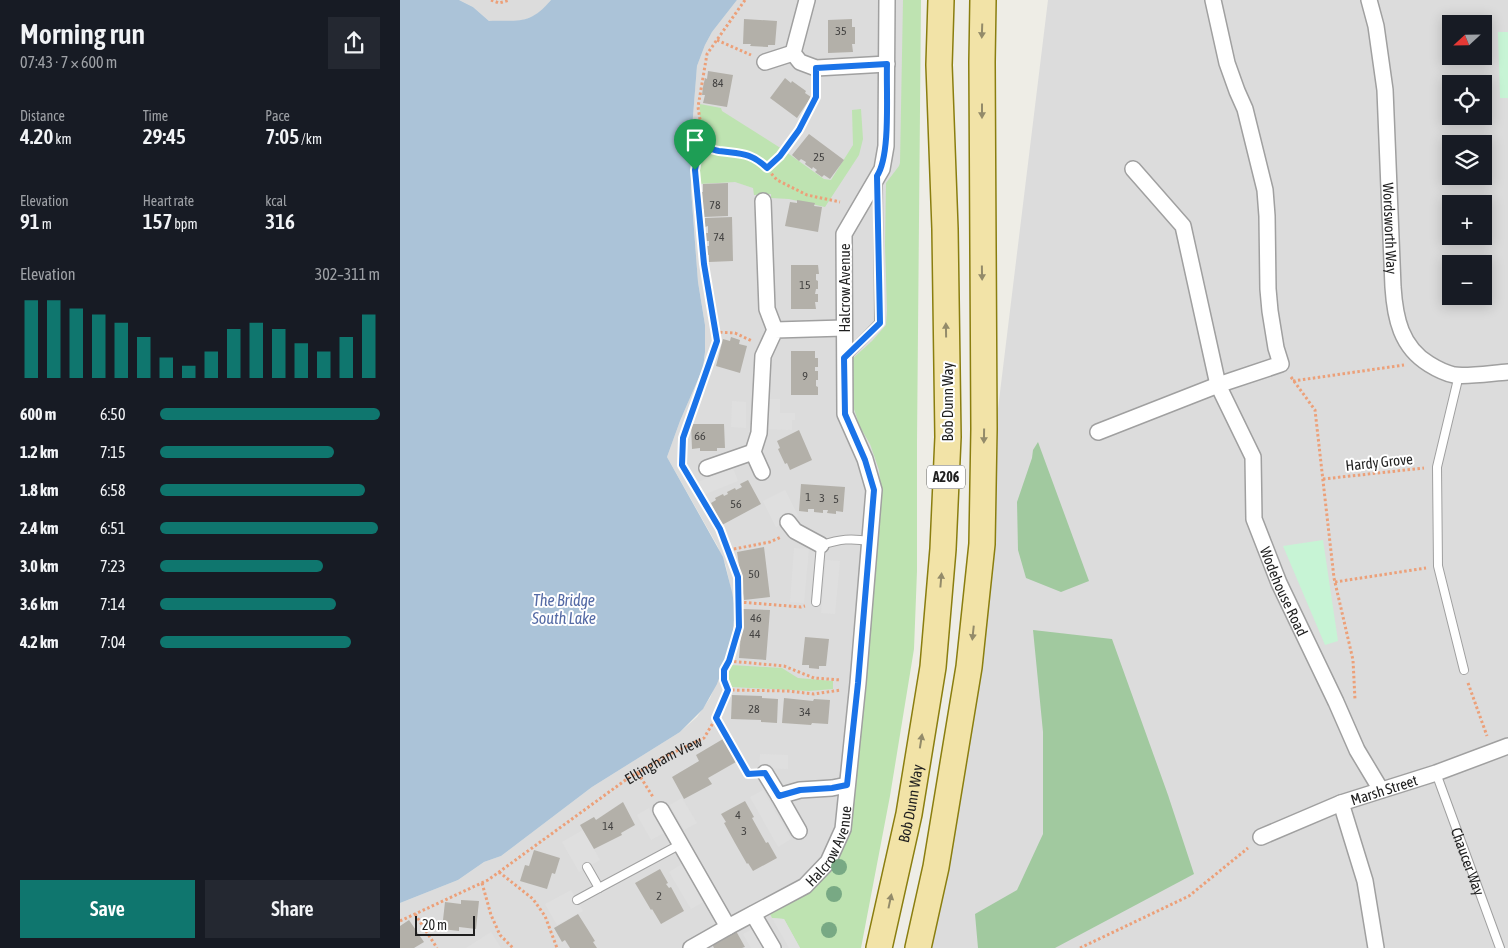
<!DOCTYPE html>
<html lang="en">
<head>
<meta charset="utf-8">
<style>
  :root { --surface:#171b24; --page:#242831; --text:#f1f3f6; --muted:#9ea1a6; --accent:#0f766e }
  body { margin:0; font-family:"Asap Condensed",sans-serif; background:var(--page); color:var(--text); height:100vh; display:flex; flex-direction:column; font-size:19px; white-space:nowrap }
  * { box-sizing:border-box; margin:0 }
  p { font-size:16px; color:var(--muted) }
  .icon { flex:none; width:28px; height:28px; fill:none; stroke:currentColor; stroke-width:2; stroke-linecap:round; stroke-linejoin:round }
  .map { position:relative; flex:1; overflow:hidden }
  .details { display:flex; flex-direction:column; background:var(--surface); width:400px }
  .details>* { flex:none }
  .needle { width:32px; rotate:248deg }
  .fabs { position:absolute; left:1042px; top:15px; display:grid; gap:10px }
  .fabs a { display:grid; place-items:center; width:50px; height:50px; border-radius:0px; background:var(--surface); box-shadow:0 2px 12px #0003; font-size:25px }
  .scale { position:absolute; left:15px; bottom:12px; width:60px; box-sizing:border-box; padding-left:5px; border:2px solid #1f1f1f; border-top:0; font-size:14px; line-height:18px; white-space:nowrap; color:#1f1f1f; -webkit-text-stroke:4px #fff; paint-order:stroke }
  .pin { position:absolute; display:grid; place-items:center; width:42px; height:42px; color:#fff; margin:-51px -21px; border-radius:50% 50% 50% 0; rotate:-45deg; box-shadow:0 0 5px #0007 }
  .pin .icon { rotate:45deg }
  .round { display:grid; place-items:center; flex:none; width:52px; height:52px; border-radius:0px; background:var(--page) }
  .summary { display:flex; align-items:center; justify-content:space-between; height:85px; padding:0 20px }
  h1 { font-size:28px; font-weight:600; line-height:38px }
  .figures { display:grid; grid-template-columns:repeat(3,1fr); gap:8px; height:85px; padding:5px 20px }
  .figures div { display:grid; align-content:center }
  .figures b { font-size:21px; font-weight:600 }
  .figures small { font-size:14px; font-weight:400 }
  .figures p { font-size:14px }
  .chart { height:140px; padding:10px 20px }
  .chart p { display:flex; justify-content:space-between }
  .chart svg { width:100%; height:90px; margin-top:5px; stroke:var(--accent); stroke-width:6 }
  .button { display:flex; gap:10px; margin-top:auto; padding:10px 20px }
  .button a { flex:1; height:58px; border-radius:0px; background:var(--accent); color:#fff; font-size:20px; font-weight:600; line-height:58px; text-align:center }
  .button a+a { background:var(--page); color:var(--text) }
  ul { padding:0 20px; list-style:none; font-size:16px }
  li { display:grid; grid-template-columns:80px 60px 1fr; align-items:center; height:38px }
  li i { height:12px; border-radius:6px; background:var(--accent) }
  main { display:flex; flex:1; min-height:0 }
  .map>svg:first-child { display:block }
  .residential { fill:#dcdcdc; fill-rule:evenodd }
  .grass { fill:#bee3b1 }
  .forest { fill:#a1c99f }
  .park { fill:#c7f4d5 }
  .parking { fill:#dfdfdf }
  .water { fill:#abc3d8 }
  .building { fill:#b3b0a9 }
  .lines { fill:none; stroke-linecap:round; stroke-linejoin:round }
  .lane-casing { stroke:#a0a0a0; stroke-width:10 }
  .street-casing { stroke:#a0a0a0; stroke-width:18 }
  .primary-casing { stroke:#8a7e0f; stroke-width:28 }
  .path { stroke:#eca079; stroke-width:3; stroke-dasharray:2.5 2.5; stroke-linecap:butt }
  .lane { stroke:#fff; stroke-width:8 }
  .street { stroke:#fff; stroke-width:15 }
  .primary { stroke:#f2e3a7; stroke-width:25 }
  .tree { fill:#78a984 }
  .oneway { fill:#938b6a }
  .route-casing { stroke:#fff; stroke-width:10 }
  .route { stroke:#1a73e8; stroke-width:6 }
  .labels { text-anchor:middle; dominant-baseline:central; stroke-width:4; stroke-linejoin:round; paint-order:stroke }
  .number-label { font-size:12px; fill:#444342 }
  .shield { fill:#fff; stroke:#626262; stroke-width:1 }
  .shield-label { font-size:14px; font-weight:bold; fill:#1f1f1f }
  .street-label { font-size:15px; fill:#1f1f1f; stroke:#fff }
  .water-label { font-size:16px; font-style:italic; fill:#546aa5; stroke:#fff }
</style>
</head>
<body>
<main>
<section class="details">
<div class="summary"><div><h1>Morning run</h1><p>07:43 · 7 × 600 m</p></div><a class="round"><svg class="icon" aria-label="share" viewBox="0 0 24 24"><path d="M12 15V3M7 8l5-5 5 5M5 13v7h14v-7"/></svg></a></div>
<div class="figures">
<div><p>Distance</p><b>4.20<small> km</small></b></div>
<div><p>Time</p><b>29:45</b></div>
<div><p>Pace</p><b>7:05<small> /km</small></b></div>
</div>
<div class="figures">
<div><p>Elevation</p><b>91<small> m</small></b></div>
<div><p>Heart rate</p><b>157<small> bpm</small></b></div>
<div><p>kcal</p><b>316</b></div>
</div>
<div class="chart"><p><span>Elevation</span>302–311 m</p>
<svg viewBox="0 0 160 44" preserveAspectRatio="none"><path d="M5 44V6M15 44V6M25 44V10M35 44V13M45 44V17M55 44V24M65 44V34M75 44V38M85 44V31M95 44V20M105 44V17M115 44V20M125 44V27M135 44V31M145 44V24M155 44V13"/></svg>
</div>
<ul>
<li><b>600 m</b>6:50<i style="width:100%"></i></li>
<li><b>1.2 km</b>7:15<i style="width:79%"></i></li>
<li><b>1.8 km</b>6:58<i style="width:93%"></i></li>
<li><b>2.4 km</b>6:51<i style="width:99%"></i></li>
<li><b>3.0 km</b>7:23<i style="width:74%"></i></li>
<li><b>3.6 km</b>7:14<i style="width:80%"></i></li>
<li><b>4.2 km</b>7:04<i style="width:87%"></i></li>
</ul>
<div class="button"><a>Save</a><a>Share</a></div>
</section>
<div class="map">
<svg width="1108" height="948" viewBox="0 0 1108 948">
  <rect width="100%" height="100%" fill="#eeede6"/>
  <path class="residential" d="M59,0H151L141,12L127,19L118,21H89L73,7Z
    M337,0H509L496,486L438,948H0V903L58,880L84,862L101,856L192,787L280,732L297,717L310,698L327,656L333,631L335,609L326,566L317,545L267,457L280,421L303,368L305,352V325L298,282L291,189L292,129L297,66L305,45L312,32Z
    M648,0H1108V948H532ZM1051,24H1084V56H1051ZM1051,84H1084V116H1051ZM1051,144H1084V176H1051ZM1051,204H1084V236H1051ZM1051,264H1084V296H1051Z"/>
  <path class="grass" d="M503,0H521L517,442V571L514,649L490,796L461,948H400L384,919L372,918L368,910L437,855L481,490L479,470L470,444L460,427L452,403L451,360L472,341L486,325L487,310L485,245L486,183L499,166L500,163Z
    M300,104L321,108L322,111L382,149L424,179L431,180L453,145L452,110L461,109L463,139L459,155L425,207L389,199L371,198V194L354,195L353,188L335,182L299,184Z
    M331,665L382,668L398,678L433,681V689L409,691L331,687C325,680 324,671 331,665Z"/>
  <path class="forest" d="M638,442L689,581L661,592L626,578L618,550L617,502L632,458L633,450Z
    M633,630L712,639L768,795L794,874L655,948H578L575,914L617,890L643,834V732Z"/>
  <path class="park" d="M1098,32H1108V98H1100Z
    M923,540L938,641L925,645L883,546Z"/>
  <path class="parking" d="M363,399H380V413H395V420H392V430L363,429Z
    M332,401L346,402V428L331,427Z
    M333,468L338,481L303,495L298,482Z
    M385,490L398,516L376,527L363,501Z
    M394,548L409,549L404,603L390,602Z
    M426,560L440,561L435,614L421,613Z
    M360,754L388,755V769L359,768Z
    M363,790L391,839L378,847L350,797Z
    M282,798L297,823L284,830L270,805Z
    M249,808L264,833L251,840L237,815Z
    M183,830L200,860L179,872L162,842Z
    M282,864L303,902L291,909L269,872Z
    M171,890L183,911L157,925L145,904Z
    M372,918L384,919L400,948H389Z
    M356,927L367,948H351L343,934Z
    M91,932L101,948H66Z"/>
  <path class="water" d="M0,0H59L73,7L89,21C119,20 130,25 151,0H337L312,32L305,45L297,66L292,129L291,189L298,282L305,325V352L303,368L280,421L267,457L323,557L332,592L335,609L333,631L327,656L317,684L303,709L280,732L192,787L101,856L84,862L58,880L0,903Z"/>
  <path class="building" d="M344,19L377,21L375,45H368V47L350,46L351,44H343Z
    M452,19V27H455V44H452L453,52L428,53V20Z
    M308,71L333,75L327,107L303,103L305,95H302L303,87L305,78L307,79Z
    M385,78L391,83L392,81L406,91L405,93L411,97L397,118L370,98Z
    M409,134L444,160L430,179L424,175L422,177L415,172L417,170L413,167L412,169L405,164L406,162L401,159L399,161L392,155Z
    M328,183V216L304,217V209H301V192H303V184Z
    M397,200L415,203L414,206L422,207L418,232L385,226L390,202L397,203Z
    M332,217L333,261L309,262V255H306V246H309V241H306L305,233H308V226L305,227V218Z
    M391,265H418L419,274H416V280L418,281V289H416L415,294H418V302H415L416,309H391Z
    M331,337L340,340L339,344L347,346L340,373L316,366L323,339L330,341Z
    M391,351H415V358H418V367H415V371H418V380H416V386L418,387V395H391Z
    M291,424H324L325,448H317V451H300V448L292,449Z
    M399,430L412,460L390,470L387,463L385,464L378,449L380,448L377,441Z
    M348,480L361,504L322,525L311,503L316,500L315,498L323,494L324,496L328,494L327,492L335,488L336,490L342,487L340,484Z
    M401,484L445,487L443,512L436,511V514L427,513L428,510H423V513L414,512V509H408V512L399,511Z
    M364,547L370,597L344,600L337,552Z
    M343,609L370,610L366,660L339,658Z
    M405,637L429,639L426,666H419V669L409,668V665H402Z
    M332,695L362,696V698L378,699L377,723L361,722V720L331,719Z
    M384,698L413,701L414,699L430,700L428,724L412,723L411,725L382,723Z
    M323,739L336,762L308,778L312,784L284,799L272,777L299,761L296,755Z
    M345,801L354,817L352,818L366,843L368,842L377,858L353,871L348,863L347,864L335,843L324,823L326,822L321,814Z
    M223,802L235,825L221,833L222,835L194,849L180,825L194,817L196,820Z
    M134,850L160,858L155,874L152,873L147,889L120,881L125,865L129,866Z
    M260,869L268,883L266,884L269,888L271,887L284,911L261,924L252,909L251,910L235,883Z
    M61,900L79,901L76,929L59,927V931L42,929L45,902L61,904Z
    M178,914L195,941L193,942L197,948H170L165,940L162,942L154,928Z
    M9,920L24,942L14,948H0V926Z
    M336,931L345,947L342,948H314L312,944Z"/>
  <g class="lines">
    <g class="lane-casing">
      <g id="lane">
        <path d="M446,357L479,323L478,182"/>
        <path d="M1059,375L1037,467L1038,566L1064,670"/>
        <path d="M416,602L421,545C441,539 450,538 470,541"/>
        <path id="s2" d="M1036,773L1100,948"/>
        <path d="M187,867L199,888L281,844"/>
        <path d="M177,900L199,888"/>
      </g>
    </g>
    <g class="street-casing">
      <g id="street">
        <path d="M407,0L393,53L400,62L416,68L487,64"/>
        <path id="s3" d="M969,0L976,26L985,90L993,287C995,318 1001,347 1029,364C1037,369 1045,373 1054,375C1067,377 1093,373 1108,372"/>
        <path d="M365,62L393,53"/>
        <path id="s4" d="M733,169L783,226L818,385L853,457L854,519L879,583L936,702L957,750L981,790"/>
        <path d="M363,201L367,309L375,330"/>
        <path d="M698,432L818,385L881,364L876,348L870,311L868,289L867,216L865,190L845,109L837,91L827,63L813,0"/>
        <path d="M307,468L353,452"/>
        <path d="M362,472L353,452L359,433L363,356L375,330L444,328"/>
        <path d="M388,522L395,531L421,545"/>
        <path d="M365,773L379,796"/>
        <path d="M941,803L965,881L976,948"/>
        <path d="M261,810L328,927"/>
        <path d="M399,831L379,796L400,790L432,788L447,785"/>
        <path id="s5" d="M861,837L941,803L1036,773L1108,746"/>
        <path d="M353,914L373,948"/>
        <path id="s6" d="M291,948L328,927L405,886L428,862L443,829L458,683L474,490L465,459L445,414L444,234L482,169L486,146L487,0"/>
      </g>
    </g>
    <g class="primary-casing">
      <g id="primary">
        <path id="s7" d="M479,948L509,814L533,667L543,549L548,437L545,229L539,65L541,0"/>
        <path d="M518,948L536,867L569,667L582,544L584,429L582,62L583,0"/>
      </g>
    </g>
    <g class="path">
      <path d="M91,0L99,3L110,0"/>
      <path d="M317,40L351,55"/>
      <path d="M300,145L317,150L346,153L362,163L377,180L407,195L440,202"/>
      <path d="M367,168L380,156L399,130L417,97L416,85"/>
      <path d="M315,332L335,333L352,341"/>
      <path d="M891,377L915,410L934,578L953,660L955,700"/>
      <path d="M893,381L1004,365"/>
      <path d="M923,479L1024,468"/>
      <path d="M329,550L370,542L381,537"/>
      <path d="M935,582L1026,568"/>
      <path d="M339,602L401,607L405,606"/>
      <path d="M329,661L384,666L414,678L441,680"/>
      <path d="M1068,683L1087,736"/>
      <path d="M327,690L388,691L414,694L441,690"/>
      <path d="M316,718L348,773"/>
      <path d="M238,773L253,797"/>
      <path d="M99,872L133,899L145,916L157,948"/>
      <path d="M82,883L91,915L100,935L113,948"/>
      <path d="M15,914L37,948"/>
      <path id="s1" d="M0,921L88,880L227,779L266,756L304,738L316,718L327,690L324,679V670L329,661L339,627L338,577L320,529L282,465L283,438L317,341L304,264L295,170L302,132L298,107L307,54L345,0"/>
      <path d="M680,948L789,896L848,848"/>
    </g>
    <use href="#lane" class="lane"/>
    <use href="#street" class="street"/>
    <use href="#primary" class="primary"/>
  </g>
  <g class="tree">
    <circle cx="439" cy="867" r="8"/>
    <circle cx="434" cy="894" r="8"/>
    <circle cx="429" cy="930" r="8"/>
  </g>
  <defs><path id="oneway-solid" d="M-6-.8H1V-3.2L6.5 0L1 3.2V.8H-6Z" transform="scale(1.25)"/></defs>
  <g class="oneway">
    <use href="#oneway-solid" transform="translate(582 31) rotate(92)"/>
    <use href="#oneway-solid" transform="translate(582 111) rotate(90)"/>
    <use href="#oneway-solid" transform="translate(582 273) rotate(89)"/>
    <use href="#oneway-solid" transform="translate(546 330) rotate(-91)"/>
    <use href="#oneway-solid" transform="translate(584 436) rotate(91)"/>
    <use href="#oneway-solid" transform="translate(541 580) rotate(-85)"/>
    <use href="#oneway-solid" transform="translate(573 633) rotate(96)"/>
    <use href="#oneway-solid" transform="translate(521 741) rotate(-81)"/>
    <use href="#oneway-solid" transform="translate(490 901) rotate(-78)"/>
  </g>
  <g class="lines">
    <g class="route-casing">
      <path id="route" d="M487,64C486,91 491,155 477,176L480,323L444,358L445,414L465,460L474,490L458,683L447,785L432,788L400,790L379,796L365,773L348,774L316,718L328,690L324,680V670L329,661L339,627L338,577L320,529L282,465L283,438L317,341L304,264L295,170L300,145C306,147 313,150 319,151C340,154 351,152 367,168L380,156L399,130L416,97V68Z"/>
    </g>
    <use href="#route" class="route"/>
  </g>
  <g class="labels">
    <g class="number-label">
      <text x="441" y="31">35</text>
      <text x="318" y="83">84</text>
      <text x="419" y="157">25</text>
      <text x="315" y="205">78</text>
      <text x="319" y="237">74</text>
      <text x="405" y="285">15</text>
      <text x="405" y="376">9</text>
      <text x="300" y="436">66</text>
      <text x="408" y="497">1</text>
      <text x="422" y="498">3</text>
      <text x="436" y="499">5</text>
      <text x="336" y="504">56</text>
      <text x="354" y="574">50</text>
      <text x="356" y="618">46</text>
      <text x="355" y="634">44</text>
      <text x="354" y="709">28</text>
      <text x="405" y="712">34</text>
      <text x="338" y="815">4</text>
      <text x="208" y="826">14</text>
      <text x="344" y="831">3</text>
      <text x="259" y="896">2</text>
    </g>
    <rect class="shield" x="527" y="465.5" width="38" height="23" rx="4"/>
    <g class="shield-label">
      <text x="546" y="477">A206</text>
    </g>
    <g class="street-label">
      <text stroke="none"><textPath href="#s3" startOffset="230">Wordsworth Way</textPath></text>
      <text transform="translate(444 288) rotate(-90)">Halcrow Avenue</text>
      <text transform="translate(547 402) rotate(-90)">Bob Dunn Way</text>
      <text transform="translate(979 462) rotate(-6)">Hardy Grove</text>
      <text stroke="none"><textPath href="#s4" startOffset="459">Wodehouse Road</textPath></text>
      <text stroke="none"><textPath href="#s1" startOffset="310">Ellingham View</textPath></text>
      <text stroke="none"><textPath href="#s5" startOffset="132">Marsh Street</textPath></text>
      <text stroke="none"><textPath href="#s7" startOffset="148">Bob Dunn Way</textPath></text>
      <text stroke="none"><textPath href="#s6" startOffset="178">Halcrow Avenue</textPath></text>
      <text stroke="none"><textPath href="#s2" startOffset="94">Chaucer Way</textPath></text>
    </g>
    <g class="water-label">
      <text x="164" y="600">The Bridge<tspan x="164" dy="18">South Lake</tspan></text>
    </g>
  </g>
</svg>
<div class="fabs">
<a><svg class="needle" viewBox="-14 -14 28 28"><path d="M0-13l5 13h-10z" fill="#e53935"/><path d="M0 13l5-13h-10z" fill="#9ea1a6"/></svg></a>
<a><svg class="icon" aria-label="locate" viewBox="0 0 24 24"><circle cx="12" cy="12" r="6"/><path d="M12 2v4M12 18v4M2 12h4M18 12h4"/></svg></a>
<a><svg class="icon" aria-label="layers" viewBox="0 0 24 24"><path d="M12 4l9 5-9 5-9-5zM3 14l9 5 9-5"/></svg></a>
<a>+</a>
<a>−</a>
</div>
<div class="scale">20 m</div>
<div class="pin" style="left:295px;top:170px;background:#1e9e55"><svg class="icon" aria-label="arrive" viewBox="0 0 24 24"><path d="M6 21V4h12l-3 4 3 4H6"/></svg></div>
</div>
</main>
</body>
</html>
